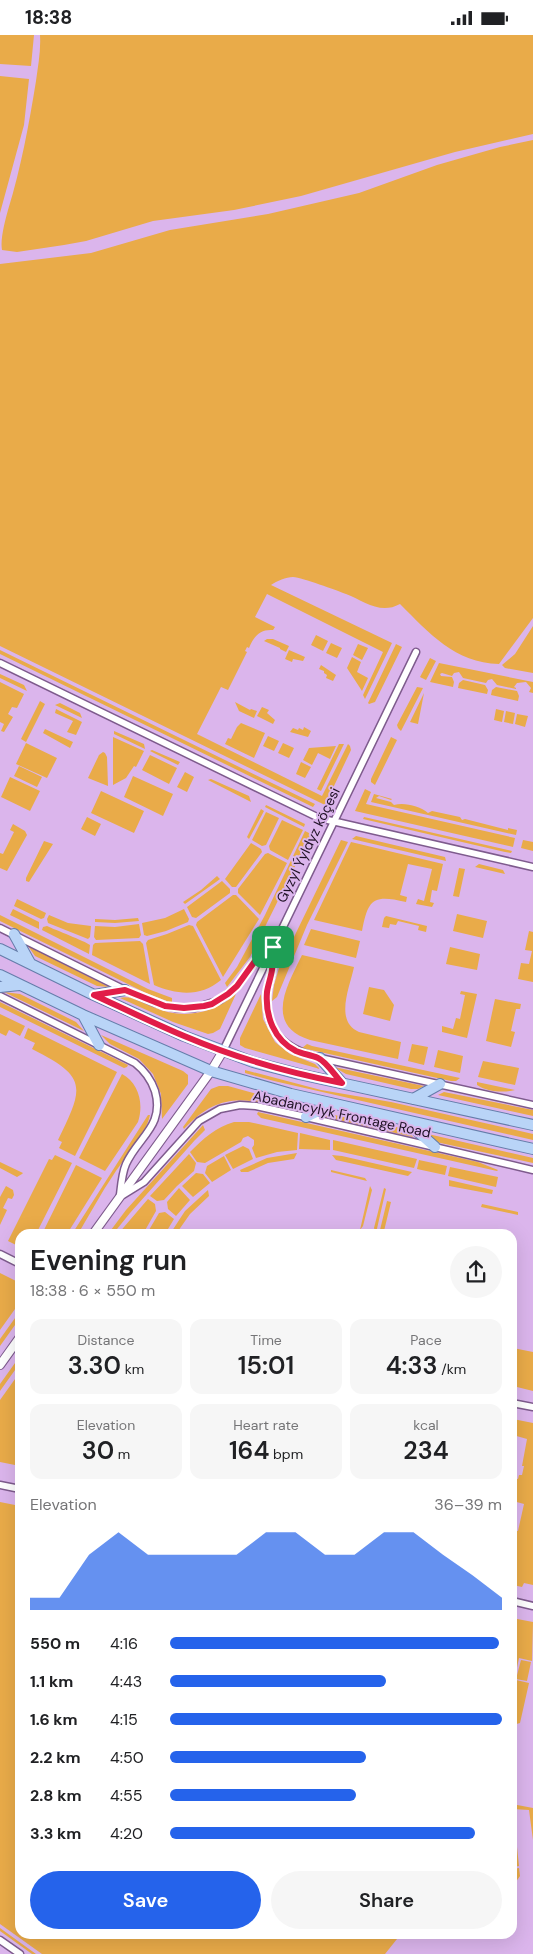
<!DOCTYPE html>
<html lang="en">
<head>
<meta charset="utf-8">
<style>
  :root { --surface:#fff; --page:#f6f6f6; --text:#202124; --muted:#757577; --accent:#2563eb }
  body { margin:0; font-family:"DM Sans",sans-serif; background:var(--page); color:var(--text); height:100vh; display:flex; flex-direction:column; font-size:19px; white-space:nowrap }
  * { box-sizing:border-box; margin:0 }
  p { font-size:16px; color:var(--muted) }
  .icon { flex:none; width:28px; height:28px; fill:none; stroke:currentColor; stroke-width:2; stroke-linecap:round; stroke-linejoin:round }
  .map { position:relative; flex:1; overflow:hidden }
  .panel { position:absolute; left:15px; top:1194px; width:502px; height:710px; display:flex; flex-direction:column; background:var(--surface); border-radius:15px; box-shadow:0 5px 20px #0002 }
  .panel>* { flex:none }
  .pin { position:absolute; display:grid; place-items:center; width:42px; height:42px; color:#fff; margin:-21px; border-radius:10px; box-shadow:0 2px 8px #0006 }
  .round { display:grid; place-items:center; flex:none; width:52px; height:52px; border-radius:26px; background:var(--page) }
  .headline { display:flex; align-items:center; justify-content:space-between; height:85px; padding:0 15px }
  h1 { font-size:28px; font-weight:600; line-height:38px }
  .figures { display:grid; grid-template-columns:repeat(3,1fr); gap:8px; height:85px; padding:5px 15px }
  .figures div { display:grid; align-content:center; border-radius:12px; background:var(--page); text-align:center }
  .figures b { font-size:25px; font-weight:600 }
  .figures small { font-size:14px; font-weight:400 }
  .figures p { font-size:14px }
  .chart { height:140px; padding:10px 15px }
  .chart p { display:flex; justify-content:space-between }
  .chart svg { width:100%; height:90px; margin-top:5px; fill:var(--accent); opacity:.7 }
  .action { display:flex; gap:10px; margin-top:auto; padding:10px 15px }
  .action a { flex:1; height:58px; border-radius:30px; background:var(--accent); color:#fff; font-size:20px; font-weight:600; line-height:58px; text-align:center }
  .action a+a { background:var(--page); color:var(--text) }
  ul { padding:0 15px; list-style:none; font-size:16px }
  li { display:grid; grid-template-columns:80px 60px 1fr; align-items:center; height:38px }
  li i { height:12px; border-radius:6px; background:var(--accent) }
  .status { display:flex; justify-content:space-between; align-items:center; height:35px; padding:0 25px; background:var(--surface); direction:ltr }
  .status svg { height:14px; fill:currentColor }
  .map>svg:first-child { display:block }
  .green { fill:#e9ab49 }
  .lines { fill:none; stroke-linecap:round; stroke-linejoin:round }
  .minor-casing { stroke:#7e5b8d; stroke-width:9 }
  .tertiary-casing { stroke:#7e5b8d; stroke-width:10 }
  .primary-casing { stroke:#657daa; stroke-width:12 }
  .minor { stroke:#fff; stroke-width:6 }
  .tertiary { stroke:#fff; stroke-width:8 }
  .primary { stroke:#b9d4f7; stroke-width:10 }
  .route-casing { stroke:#fff; stroke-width:10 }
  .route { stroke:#e11d48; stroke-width:6 }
  .labels { text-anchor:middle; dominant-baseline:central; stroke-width:4; stroke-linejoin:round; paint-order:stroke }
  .street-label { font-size:14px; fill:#1f1125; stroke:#dbb5ec }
</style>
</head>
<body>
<div class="status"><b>18:38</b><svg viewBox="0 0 49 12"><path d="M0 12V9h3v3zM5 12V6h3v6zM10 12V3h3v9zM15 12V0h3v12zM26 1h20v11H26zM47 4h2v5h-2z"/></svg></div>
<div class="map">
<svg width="533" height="1919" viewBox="0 0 533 1919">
  <rect width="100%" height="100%" fill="#dbb5ec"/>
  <path class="green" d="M0,0H34L31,31L0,29Z
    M40,0H533V99L455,117L301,161L234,175L153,186L86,206L64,210L17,217L2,215C0,205 5,186 8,175C21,133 29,89 36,46C38,31 41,16 40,0Z
    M0,41L29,44L24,90L0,178Z
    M533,105V583L499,629C455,628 429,598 400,569C380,580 364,566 346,559C336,555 303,543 293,542C286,542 277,546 271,550L392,608L365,664L363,660L383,617L267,559L255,582L275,592L273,595C260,594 254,601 249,613L247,612L245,616L247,617L228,655L221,652L197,699L322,761L348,709L350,711L351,715L325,770L0,611V229L91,218L170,195L268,179L359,158L437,130L500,112Z
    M533,591V638L505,633L502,630L515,619Z
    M316,600L328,606L323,616L311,610Z
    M267,604H273L289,611L286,617L280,614V613L264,606Z
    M331,608L342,613L337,623L326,618Z
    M358,609L368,613L362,625L353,620Z
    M396,609L402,612L375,667L369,669L368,668Z
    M0,615L315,769L313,772L0,619Z
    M289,615L305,622L303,626L293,624L292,627L285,624Z
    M352,622L361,627L357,637L368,643L362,656L347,633Z
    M430,623L436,626L426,645L420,642Z
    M439,628L533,647V658L529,657L531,653L526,647L517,648L514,652L516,653V654L497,650L492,644L488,645L486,648L463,643L459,637L454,638L452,641L442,638L440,639L441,641L452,642L454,647L453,652L430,647Z
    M321,630L336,640L333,646L326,643L327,640L324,638V636L319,634Z
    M0,639L24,650L27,656L0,643Z
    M463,645L485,650L488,655L487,659L458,653L459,648Z
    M0,647L24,659L17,673L12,672L8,679L13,682L4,697L1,696L4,689L0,687Z
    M417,652L423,653L401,696L398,693L397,690Z
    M496,652L517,656L519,661L518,666L491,660L492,655Z
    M424,658L418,689L410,687Z
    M40,666L45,669L26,707L21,704Z
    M235,667L250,675L251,674L257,676L254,683L239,676Z
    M60,668L80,678L82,683L55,670Z
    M262,672L269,675L267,678L275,685L273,689L257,681Z
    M56,674L82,687L76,700L67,697L73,686L55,678Z
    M496,674L504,676L502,687L494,685Z
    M506,676L515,678L513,689L504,687Z
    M517,679L528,681L525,692L515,689Z
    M241,688L265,698L254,723L225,709L228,703L231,704L237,692Z
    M304,692L311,696L308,702L290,697L293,693L298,695L299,693L303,695Z
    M45,694L73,707L70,713L43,698Z
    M114,696L144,709L145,714L114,699Z
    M268,701L279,706L274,716L263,711Z
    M113,702L144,716L136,732L134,731L126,743L113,750Z
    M391,702L397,705L375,750L371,747V744Z
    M26,708L57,723L47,743L16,729Z
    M283,708L294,713L289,723L278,718Z
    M339,709H344L321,756L317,754Z
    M336,711L330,724L318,718L312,730L303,725L309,713Z
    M152,715L180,727L178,730L150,716Z
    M103,717L105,718L107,722L108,751L88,743L99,720Z
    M150,720L177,733L169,749L142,735Z
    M301,727L311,732L305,743L296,739Z
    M19,731L42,742L37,752L14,741Z
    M185,737L194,742L187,757L177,752Z
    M133,741L173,759L163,781L124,762Z
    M10,742L40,756L30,776L1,762Z
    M211,744L249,761L251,767L208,745Z
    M365,754L371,757L366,769L515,803L513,812L355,776Z
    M101,756L144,776L134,798L91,778Z
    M374,759L392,764L391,765L379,761L376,763L391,767L394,770C404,767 420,771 428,778L432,776L460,782L462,785L465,784L508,795V793L517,795L516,800L371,767Z
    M266,770L305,789L304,792L265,772Z
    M261,774L264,776L249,804L247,802Z
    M266,777L279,783L266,810L262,811L252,805Z
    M87,782L101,789L95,801L81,794Z
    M364,782L512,816L511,818L505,817L363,784Z
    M282,785L303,795L288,825L270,815L269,811Z
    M13,789L25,796L27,800L7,836L0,833V818L3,819L14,797L10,795Z
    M305,796L311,799L250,922L227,952L225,948L237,932L265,880Z
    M356,801L445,822L446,826L352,804Z
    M341,805L348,807L307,890L277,962L272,966L274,950L279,933Z
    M523,805L533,807V816L521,813Z
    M44,806L53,809L29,847L26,846V843Z
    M351,807L443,829L437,856L432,855L430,867L434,868L432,872L416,869L418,864L424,866L432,834L408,829L400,860L407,862L406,867C373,859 368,864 362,896L314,885Z
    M251,808L261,814L262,817L236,852H232L225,844Z
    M268,818L287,828L260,880L238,858V854L265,819Z
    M479,829L503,835L505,839L475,832Z
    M459,833L465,834L459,862L453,861Z
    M217,841L220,844L216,847L185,869L183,867L201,855Z
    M222,846L230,854V858L196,883L192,882L187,872Z
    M233,860H236L259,884L223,942L196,890L197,887Z
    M17,864L46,878L44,883L41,884L14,871Z
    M13,874L39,887V894L10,880Z
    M184,874L189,884L188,887L166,896L147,901L144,900L142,888L165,883Z
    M457,879L487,886L483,903L453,896Z
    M0,880L148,954L172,963V968L146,958L0,886Z
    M49,880L68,888L91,891L90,902L88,904L48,888L47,884Z
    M386,881L427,891L426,897L418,895L419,891L398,886L396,890L390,889L389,893L382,892L384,883Z
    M138,883L139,886L115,888L95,887V884L115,885Z
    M139,889L141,900L139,903L96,905L94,902L95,891L115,892Z
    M189,890L193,891L221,945C201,962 177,960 154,950L146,908L148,905L167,899Z
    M47,891C55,895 85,906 90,910L89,919L42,895L43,892Z
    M311,894L360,906L356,923L304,910Z
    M529,896L533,897V947L518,944L521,928L529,929L532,916L525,915Z
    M140,906L143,909L150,949L92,920L93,910L95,908Z
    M28,911L109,952L97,951L35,921Z
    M450,912L480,919L477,935L446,929Z
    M302,920L354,932C350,952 334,986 359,997L401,1007L398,1024L310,1005C263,990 288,949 302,920Z
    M369,952L384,955L394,970L390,986L363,979Z
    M461,956L477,959L467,1003L442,997V991L453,994L456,983L460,984L465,960L460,959Z
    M4,957L20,959L76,987L84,996Z
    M236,959L220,994L213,998L208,999L173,987L120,963C132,960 142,968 153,972C182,985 213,979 236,959Z
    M261,959L263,984L275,1007L290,1019L315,1029L320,1034L245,1013L240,1010V1003Z
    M495,964L521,969L520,974H516L511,996L515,997L511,1012L486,1006Z
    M0,967L128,1030L127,1032L124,1033L0,972Z
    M0,979L25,991L20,1001L9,995L6,1001L0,998Z
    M28,993L117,1037L75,1121L59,1113L62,1107L58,1105C84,1052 88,1042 32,1014L35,1008L24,1003Z
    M101,1000L183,1036L188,1040V1049L162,1084L161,1059L153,1039L139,1024L110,1009Z
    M307,1009L312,1011L460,1043L456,1046H451L302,1013Z
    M412,1009L428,1012L424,1030L408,1026Z
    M438,1015L463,1021L460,1038L434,1032Z
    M483,1026L519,1033L515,1050L478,1042Z
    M334,1032L424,1051L418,1054H411L346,1039Z
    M245,1035L321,1055L391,1067L533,1099V1105L274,1046L245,1038Z
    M122,1039C139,1048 144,1069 138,1087L105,1136L79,1123Z
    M477,1047L515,1055C504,1058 487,1057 477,1050Z
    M219,1051H228L310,1074C301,1078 293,1075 284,1073C241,1062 217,1059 184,1094L183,1092L211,1054Z
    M444,1057L533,1075V1081L438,1060Z
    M258,1077L478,1127L498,1135L497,1136L261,1083L257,1079Z
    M329,1079L401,1093L409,1097L413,1102L325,1082Z
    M148,1080H150C146,1100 125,1122 114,1139C101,1158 90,1179 78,1199H72Z
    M234,1087H249L298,1098L297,1115L277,1117L256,1123L252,1113L254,1110V1105L248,1101L243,1103L241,1107L205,1128L197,1127L190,1117C203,1104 216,1092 234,1087Z
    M203,1090L205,1095L195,1105L130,1178L113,1199H108L126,1175Z
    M300,1098L330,1105V1115L299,1114Z
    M428,1099L533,1123V1128L436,1107Z
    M333,1105L417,1124L414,1133L333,1115Z
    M243,1111L249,1114L253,1124L233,1134L225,1120Z
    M297,1118L294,1124L268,1128L248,1137H241L240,1135L267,1123Z
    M189,1119L196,1128L194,1136L177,1151L164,1165L157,1166L150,1161Z
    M55,1120L72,1128L36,1199H20V1212L8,1206L49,1124L52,1125Z
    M332,1120L342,1121L412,1137L408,1141L336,1125Z
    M224,1121L231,1135L212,1147L205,1138L207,1131Z
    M419,1125L447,1131L445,1140L417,1134Z
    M0,1127L23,1138L22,1139L17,1142L0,1133Z
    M76,1130L102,1143L67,1199H42Z
    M450,1132L498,1142L496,1152L448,1141Z
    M331,1135L365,1143L367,1146L331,1137Z
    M196,1138L203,1139L210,1148L193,1162L182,1151Z
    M449,1145L493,1155L492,1159L449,1151Z
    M6,1151L13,1155L14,1160L12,1164L8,1163L3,1173L7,1175L0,1190V1162Z
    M370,1151L372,1155L363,1191L360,1195Z
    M179,1153L190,1165L176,1181L168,1174L167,1167Z
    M384,1153L386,1154L376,1198L374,1193Z
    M208,1155L209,1161L190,1179L176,1199H170L185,1176Z
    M148,1164L155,1169L156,1176L143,1199H118Z
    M387,1166L391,1167L384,1196L380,1195Z
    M482,1169L518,1177V1180L481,1172Z
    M165,1177L174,1184L165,1199H157L149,1195L159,1178Z
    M0,1238L20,1248V1267L0,1295Z
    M20,1276V1283L0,1311V1304Z
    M513,1313L533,1317V1356L513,1351Z
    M20,1321V1328L0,1356V1349Z
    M20,1337V1374L16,1389L20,1402V1431L0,1427V1365Z
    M513,1384L533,1388V1550L524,1548L522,1552L513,1550V1518L515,1505L513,1504V1495L518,1496L524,1469L513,1466L512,1445L513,1443L518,1444L519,1440H522L524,1431H522L527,1404L513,1400Z
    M0,1467L20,1471V1899H401L385,1919H42L0,1889Z
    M512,1583L533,1587L532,1626L519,1623L513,1652Z
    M521,1625L531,1627L527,1646L516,1644Z
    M516,1645L529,1648L520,1688L513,1690V1661Z
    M512,1769L533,1773V1805L529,1775L513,1774Z
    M517,1812L519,1831L513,1832V1813Z
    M519,1833L520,1841L513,1851V1834Z
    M0,1893L36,1919H32L0,1896Z"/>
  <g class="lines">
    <g class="minor-casing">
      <path id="minor" d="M0,628L319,783L533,832
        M0,893L125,955L155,968L175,973H195L220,965L237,951L255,926L270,914
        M273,915C273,922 273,928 272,935C271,943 268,950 267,958C264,997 285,1014 320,1023L533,1070
        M0,961L135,1028C145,1036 151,1044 155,1056C165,1091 138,1102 126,1129C122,1138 121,1151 120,1160
        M223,1016L416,617
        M123,1160L144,1147L199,1086L220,1074L240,1070L256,1071L306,1082L533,1135
        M0,1219L20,1229
        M512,1368L533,1372
        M0,1450L20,1454
        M512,1566L533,1571
        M0,1905L20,1919"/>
    </g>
    <g class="tertiary-casing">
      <path id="tertiary" d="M93,1199L211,1036L223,1016
        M0,1330L20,1302"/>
    </g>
    <g class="primary-casing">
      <path id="primary" d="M14,899L30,928
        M0,914L94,960L184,1001L253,1027L299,1039L533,1090
        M0,940L83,980L211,1036L291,1059L533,1114
        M0,952L19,950
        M94,960L125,955
        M83,980L99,1010
        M320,1023L342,1048
        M413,1064L440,1049
        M306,1082L333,1069
        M407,1087L435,1112"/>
    </g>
    <use href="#minor" class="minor"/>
    <use href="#tertiary" class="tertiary"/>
    <use href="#primary" class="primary"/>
  </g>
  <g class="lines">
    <g class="route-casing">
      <path id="route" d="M273,912C273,919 273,927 272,935C271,942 268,950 267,957C265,981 274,1005 296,1016C303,1019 311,1020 318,1023C327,1027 335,1041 342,1048C312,1042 282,1035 253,1026C198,1010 146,984 94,960L125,955L165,971L184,973L204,971L212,969L228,959L237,951L255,926Z"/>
    </g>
    <use href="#route" class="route"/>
  </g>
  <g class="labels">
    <g class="street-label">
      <text transform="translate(308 810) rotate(-64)">Gyzyl Ýyldyz köçesi</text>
      <text transform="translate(342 1079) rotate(12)">Abadancylyk Frontage Road</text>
    </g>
  </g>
</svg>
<div class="pin" style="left:273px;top:912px;background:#1e9e55"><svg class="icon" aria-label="arrive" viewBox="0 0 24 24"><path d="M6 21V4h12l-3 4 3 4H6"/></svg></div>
<section class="panel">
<div class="headline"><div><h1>Evening run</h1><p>18:38 · 6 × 550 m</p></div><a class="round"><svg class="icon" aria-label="share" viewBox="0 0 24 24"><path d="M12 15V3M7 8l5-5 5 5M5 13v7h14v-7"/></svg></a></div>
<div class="figures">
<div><p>Distance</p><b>3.30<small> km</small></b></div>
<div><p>Time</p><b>15:01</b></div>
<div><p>Pace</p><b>4:33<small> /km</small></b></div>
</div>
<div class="figures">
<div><p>Elevation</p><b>30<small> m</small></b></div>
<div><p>Heart rate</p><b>164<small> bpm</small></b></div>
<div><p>kcal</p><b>234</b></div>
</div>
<div class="chart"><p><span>Elevation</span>36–39 m</p>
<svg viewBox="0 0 160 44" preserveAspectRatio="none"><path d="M0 44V38L10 38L20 17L30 6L40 17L50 17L60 17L70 17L80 6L90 6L100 17L110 17L120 6L130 6L140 17L150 27L160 38V44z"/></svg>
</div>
<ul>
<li><b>550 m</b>4:16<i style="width:99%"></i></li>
<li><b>1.1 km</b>4:43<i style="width:65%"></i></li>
<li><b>1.6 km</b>4:15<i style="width:100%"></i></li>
<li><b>2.2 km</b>4:50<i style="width:59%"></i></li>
<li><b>2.8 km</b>4:55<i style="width:56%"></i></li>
<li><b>3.3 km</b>4:20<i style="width:92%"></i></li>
</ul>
<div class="action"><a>Save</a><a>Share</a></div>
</section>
</div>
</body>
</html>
